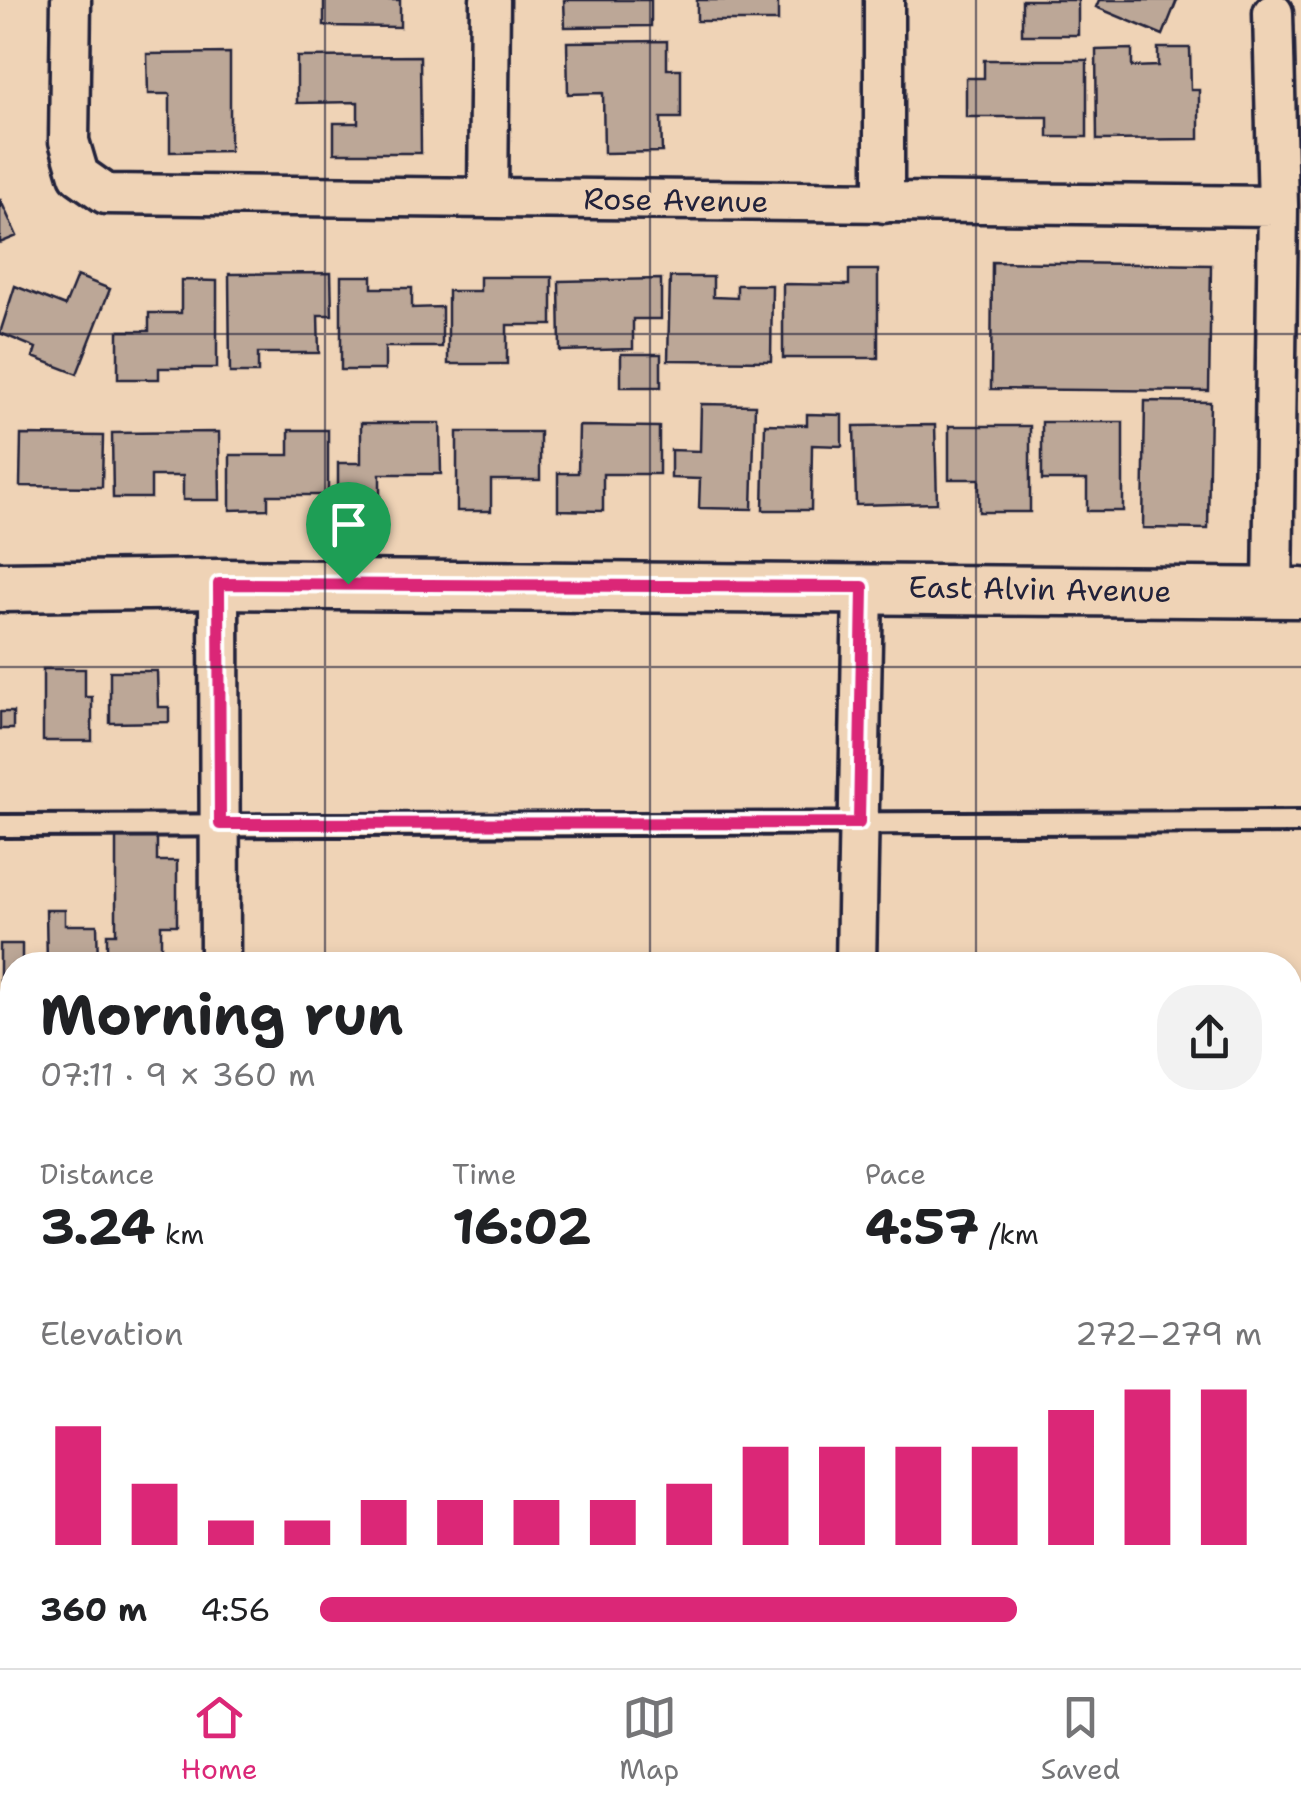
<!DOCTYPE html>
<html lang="en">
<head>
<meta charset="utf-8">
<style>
  :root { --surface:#fff; --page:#f2f2f2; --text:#202124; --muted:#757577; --line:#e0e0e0; --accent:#db2777 }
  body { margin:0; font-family:"Shantell Sans",sans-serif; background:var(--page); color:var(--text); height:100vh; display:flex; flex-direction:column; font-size:38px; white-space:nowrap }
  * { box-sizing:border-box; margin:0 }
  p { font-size:32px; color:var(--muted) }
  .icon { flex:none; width:55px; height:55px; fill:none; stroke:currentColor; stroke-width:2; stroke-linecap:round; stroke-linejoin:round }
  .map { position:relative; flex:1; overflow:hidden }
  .sheet { position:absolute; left:0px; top:952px; width:1302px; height:718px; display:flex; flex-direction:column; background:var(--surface); border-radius:40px 40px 0 0; box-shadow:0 5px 15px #0003 }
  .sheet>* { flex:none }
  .pin { position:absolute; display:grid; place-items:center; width:85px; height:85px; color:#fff; margin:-102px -42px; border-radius:50% 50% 50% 0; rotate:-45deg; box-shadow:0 0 10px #0007 }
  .pin .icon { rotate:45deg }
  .round { display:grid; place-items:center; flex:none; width:105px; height:105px; border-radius:40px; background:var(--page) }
  .summary { display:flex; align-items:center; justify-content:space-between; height:170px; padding:0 40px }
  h1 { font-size:55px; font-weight:700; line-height:75px }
  .metrics { display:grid; grid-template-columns:repeat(3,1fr); gap:15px; height:170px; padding:10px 40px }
  .metrics div { display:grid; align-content:center }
  .metrics b { font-size:50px; font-weight:700 }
  .metrics small { font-size:28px; font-weight:400 }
  .metrics p { font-size:28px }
  .chart { height:280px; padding:20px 40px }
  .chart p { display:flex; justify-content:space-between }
  .chart svg { width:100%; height:180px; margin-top:10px; stroke:var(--accent); stroke-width:6 }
  ul { padding:0 40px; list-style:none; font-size:32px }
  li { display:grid; grid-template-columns:160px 120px 1fr; align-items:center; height:75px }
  li i { height:25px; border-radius:12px; background:var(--accent) }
  .menu { display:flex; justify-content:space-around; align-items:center; height:140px; border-top:2px solid var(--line); background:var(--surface); font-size:28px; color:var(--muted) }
  .menu a { display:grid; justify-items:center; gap:5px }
  .menu .selected { color:var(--accent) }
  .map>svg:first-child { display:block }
  .building { fill:#bca797; stroke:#22223b; stroke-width:2.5 }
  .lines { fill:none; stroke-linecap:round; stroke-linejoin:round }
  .service-casing { stroke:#22223b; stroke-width:28 }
  .minor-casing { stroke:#22223b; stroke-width:45 }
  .tertiary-casing { stroke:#22223b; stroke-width:55 }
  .service { stroke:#efd3b6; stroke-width:20 }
  .minor { stroke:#efd3b6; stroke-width:38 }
  .tertiary { stroke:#efd3b6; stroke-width:48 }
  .route-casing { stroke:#fff; stroke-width:20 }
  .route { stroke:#db2777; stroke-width:12 }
  .grid { fill:none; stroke:#22223b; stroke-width:2.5; stroke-opacity:0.55 }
  .labels { text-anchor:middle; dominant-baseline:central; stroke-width:8; stroke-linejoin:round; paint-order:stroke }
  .street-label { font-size:30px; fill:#22223b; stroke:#efd3b6 }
</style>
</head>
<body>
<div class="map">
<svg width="1301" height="1668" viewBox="0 0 1301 1668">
  <rect width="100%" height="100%" fill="#efd3b6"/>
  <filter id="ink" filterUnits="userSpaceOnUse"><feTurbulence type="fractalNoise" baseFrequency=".01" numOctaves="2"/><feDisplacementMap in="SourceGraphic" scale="20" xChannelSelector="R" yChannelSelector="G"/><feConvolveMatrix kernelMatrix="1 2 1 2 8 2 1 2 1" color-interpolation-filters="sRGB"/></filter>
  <g filter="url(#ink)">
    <path class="building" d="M324,0H400V27L324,26Z
      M564,0H651V26L565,27Z
      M697,0H778V21H697Z
      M1022,0H1078V35H1022Z
      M1099,0H1177L1163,35L1096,7Z
      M667,41V69H681V118H661L662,152L604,153L603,93L568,94L567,42Z
      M1158,48H1190L1191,90H1199V139L1097,140L1096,50L1132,49V67L1158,66Z
      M230,53V151L170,152V94H148L147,54Z
      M420,56L421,153H334V123H358V102L297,103V57Z
      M984,60H1087V137H1048V117H966V78H984Z
      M0,199L17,236L0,243Z
      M992,262L1211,265L1209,391L991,389Z
      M849,270H878V358H783V284L849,285Z
      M331,273L332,315H318L319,353H258V373H230L229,274Z
      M77,276L110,289L77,374L33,357L36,348L0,333L15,286L65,306Z
      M341,276H372V288H412V308L442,307V347H385V370H341Z
      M480,277H552V325H507V364H448V291H480Z
      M670,277H713V297L737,298V285H772L771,361L668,360Z
      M661,279V319H633V349L560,351L559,281Z
      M181,280L217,281V368H159V379H118V331H149V313H181Z
      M621,354H661V387H621Z
      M1145,401L1210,402L1208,529L1143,528Z
      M701,404L755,405L752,509L699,508L700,479L671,478V450L700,451Z
      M807,414L842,415V446L812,445L811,510H763L765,424L807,425Z
      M1042,422H1123V511H1087V480H1042Z
      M361,423H440L441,474H380V504H338V463H361Z
      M935,425L937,503L856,505L854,426Z
      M579,426L659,427V474H603V511L558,510V473H578Z
      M949,426H1030V512H979V479H949Z
      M289,430H328V495H268V509L230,510V455H289Z
      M219,432L220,500H183V476H151V498H113L112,433Z
      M457,432H540V480H491V511H457Z
      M21,435L103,436L102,487L20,486Z
      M43,669H85V697H92V741H43Z
      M110,671H157L158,707H169V722L110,723Z
      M0,712H13V729H0Z
      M116,835H157V861H177V925H161V965L107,964V934H116Z
      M46,910H65V925H97L98,965H47Z
      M0,944H22V965H12V980H0Z
      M1178,1665V1668H1122V1666Z"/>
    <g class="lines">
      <g class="service-casing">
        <path id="service" d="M0,826L1301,822
          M1290,1335H1301
          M0,1336H12"/>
      </g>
      <g class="minor-casing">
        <path id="minor" d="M71,0L69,141L79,175L106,194L1278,206
          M884,0V203
          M1273,13L1278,206L1273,592
          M488,197L490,0
          M219,584L220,965
          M856,965L863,587
          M1290,1052H1301
          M0,1063H12
          M1290,1590H1301
          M0,1598H12
          M210,1668L211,1658
          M850,1668V1658"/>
      </g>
      <g class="tertiary-casing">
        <path id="tertiary" d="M0,587L219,584L1301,593"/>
      </g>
      <use href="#service" class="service"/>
      <use href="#minor" class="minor"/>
      <use href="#tertiary" class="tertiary"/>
    </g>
  </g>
  <g class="lines" filter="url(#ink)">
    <g class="route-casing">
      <path id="route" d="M219,584L863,587L859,823L220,824Z"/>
    </g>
    <use href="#route" class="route"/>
  </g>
  <path class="grid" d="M325,0V965M650,0V965M976,0V965M0,334H1301M0,667H1301M0,1001H12M1290,1001H1301M0,1334H12M1290,1334H1301M325,1658V1668M650,1658V1668M976,1658V1668"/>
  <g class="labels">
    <g class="street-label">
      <text transform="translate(676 200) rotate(1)">Rose Avenue</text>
      <text transform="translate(1040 589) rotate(1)">East Alvin Avenue</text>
    </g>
  </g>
</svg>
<div class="pin" style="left:348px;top:584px;background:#1e9e55"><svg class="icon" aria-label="arrive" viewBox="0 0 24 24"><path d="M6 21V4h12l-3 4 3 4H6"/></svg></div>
<section class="sheet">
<div class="summary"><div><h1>Morning run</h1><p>07:11 · 9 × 360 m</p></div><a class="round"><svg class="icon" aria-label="share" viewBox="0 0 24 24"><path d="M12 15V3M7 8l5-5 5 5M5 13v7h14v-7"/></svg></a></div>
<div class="metrics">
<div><p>Distance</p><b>3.24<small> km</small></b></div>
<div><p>Time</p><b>16:02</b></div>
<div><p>Pace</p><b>4:57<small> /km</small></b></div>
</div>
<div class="chart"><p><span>Elevation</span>272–279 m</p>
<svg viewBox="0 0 160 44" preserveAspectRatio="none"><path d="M5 44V15M15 44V29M25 44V38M35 44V38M45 44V33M55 44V33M65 44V33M75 44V33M85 44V29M95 44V20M105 44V20M115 44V20M125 44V20M135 44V11M145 44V6M155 44V6"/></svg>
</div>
<ul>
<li><b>360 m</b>4:56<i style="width:74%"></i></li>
</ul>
</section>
</div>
<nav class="menu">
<a class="selected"><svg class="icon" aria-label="home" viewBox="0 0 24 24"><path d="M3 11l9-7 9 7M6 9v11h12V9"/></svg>Home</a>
<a><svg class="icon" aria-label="map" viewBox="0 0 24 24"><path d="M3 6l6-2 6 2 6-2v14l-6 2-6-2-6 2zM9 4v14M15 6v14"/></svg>Map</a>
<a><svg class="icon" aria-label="saved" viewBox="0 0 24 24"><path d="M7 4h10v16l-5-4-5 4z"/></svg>Saved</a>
</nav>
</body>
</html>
